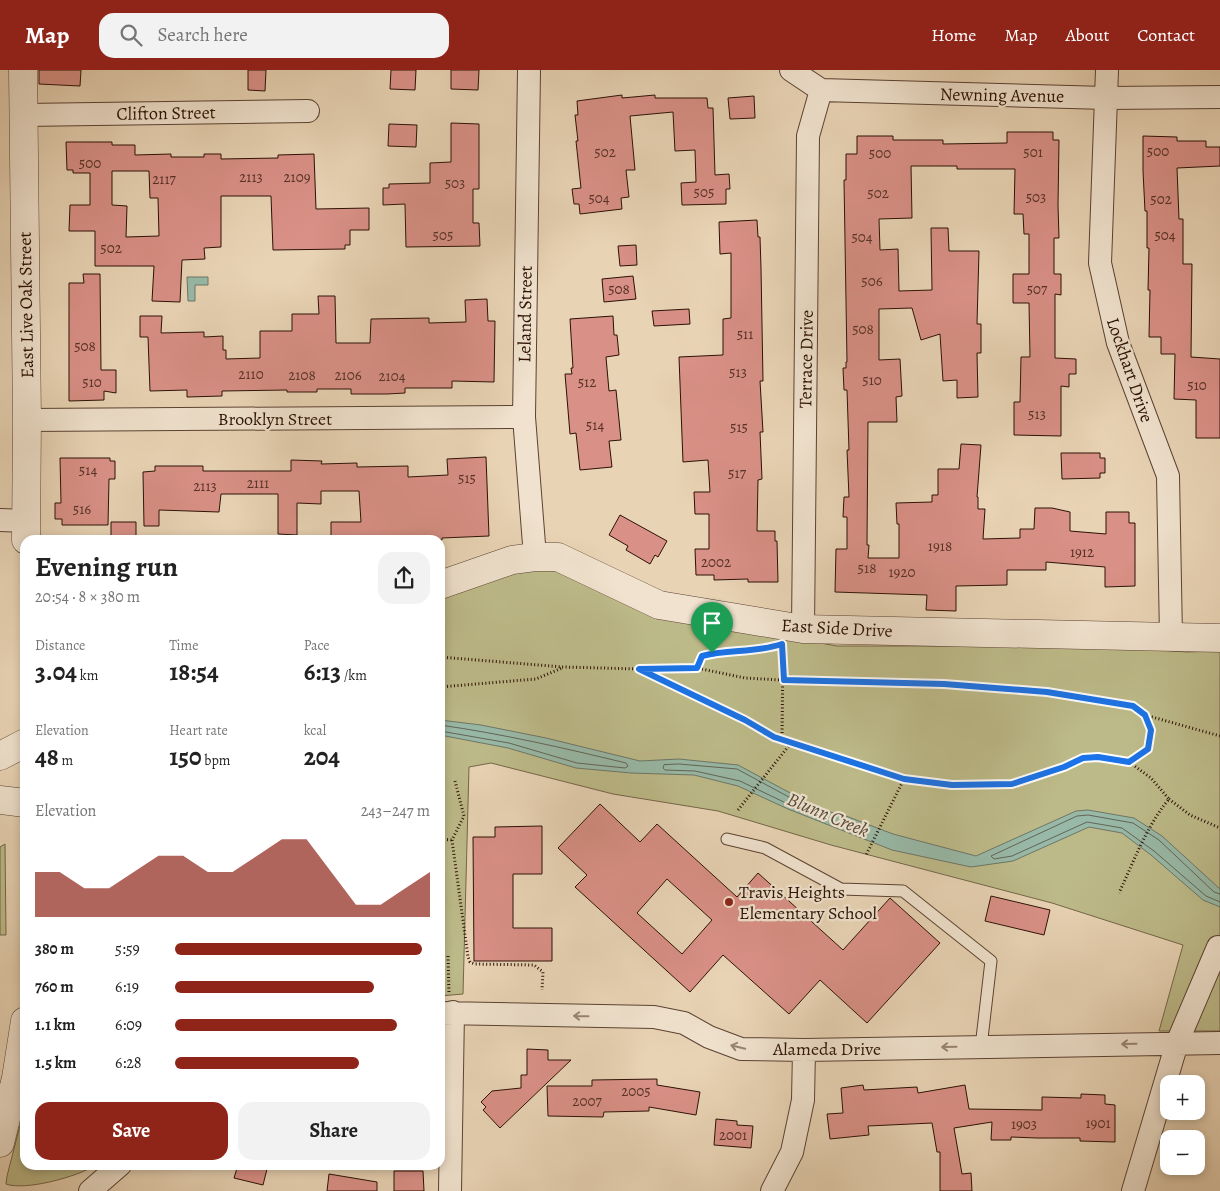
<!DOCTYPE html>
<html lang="en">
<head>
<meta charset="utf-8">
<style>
  :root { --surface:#fff; --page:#f2f2f2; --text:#222; --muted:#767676; --accent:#8f2418 }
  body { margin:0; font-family:Alegreya,serif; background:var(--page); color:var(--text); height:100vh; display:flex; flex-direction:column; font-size:19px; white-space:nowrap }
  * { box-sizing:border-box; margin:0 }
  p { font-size:16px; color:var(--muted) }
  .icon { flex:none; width:28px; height:28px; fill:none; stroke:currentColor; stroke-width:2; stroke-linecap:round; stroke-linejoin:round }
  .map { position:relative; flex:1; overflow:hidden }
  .panel { position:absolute; left:20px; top:465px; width:425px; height:635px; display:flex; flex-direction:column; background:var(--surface); border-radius:15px; box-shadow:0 2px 8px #0003 }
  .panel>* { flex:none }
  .buttons { position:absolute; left:1160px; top:1005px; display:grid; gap:10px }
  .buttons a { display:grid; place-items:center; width:45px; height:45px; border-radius:10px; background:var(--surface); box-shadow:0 2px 8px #0003; font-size:25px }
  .pin { position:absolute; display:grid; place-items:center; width:42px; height:42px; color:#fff; margin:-51px -21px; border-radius:50% 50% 50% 0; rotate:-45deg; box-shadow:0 0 5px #0007 }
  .pin .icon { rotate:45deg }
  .round { display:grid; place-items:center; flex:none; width:52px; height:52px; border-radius:15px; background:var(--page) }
  .head { display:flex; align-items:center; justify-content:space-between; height:85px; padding:0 15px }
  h1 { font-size:28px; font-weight:600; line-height:38px }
  .figures { display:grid; grid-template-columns:repeat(3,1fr); gap:8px; height:85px; padding:5px 15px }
  .figures div { display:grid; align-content:center }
  .figures b { font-size:25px; font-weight:600 }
  .figures small { font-size:14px; font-weight:400 }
  .figures p { font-size:14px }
  .chart { height:140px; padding:10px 15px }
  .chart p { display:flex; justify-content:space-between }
  .chart svg { width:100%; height:90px; margin-top:5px; fill:var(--accent); opacity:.7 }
  .action { display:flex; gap:10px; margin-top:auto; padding:10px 15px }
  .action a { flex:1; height:58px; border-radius:15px; background:var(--accent); color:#fff; font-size:20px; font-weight:600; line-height:58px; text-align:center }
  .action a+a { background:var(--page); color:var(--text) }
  ul { padding:0 15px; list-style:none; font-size:16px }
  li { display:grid; grid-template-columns:80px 60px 1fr; align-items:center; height:38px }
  li i { height:12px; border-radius:6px; background:var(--accent) }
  header { display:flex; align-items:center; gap:30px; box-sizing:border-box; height:70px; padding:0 25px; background:var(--accent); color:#fff }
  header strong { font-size:24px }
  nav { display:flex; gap:28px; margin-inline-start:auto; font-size:18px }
  .search { width:350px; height:45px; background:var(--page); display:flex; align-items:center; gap:12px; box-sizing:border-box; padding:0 18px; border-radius:15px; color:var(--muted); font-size:19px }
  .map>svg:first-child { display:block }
  .green { fill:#bdba89; stroke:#746648 }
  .water { fill:#98b9a7; stroke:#6d7667 }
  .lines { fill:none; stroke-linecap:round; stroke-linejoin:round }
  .shore { stroke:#626556; stroke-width:1 }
  .building { fill:#d99086; stroke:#2c1106; fill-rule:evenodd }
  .service-casing { stroke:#5b4232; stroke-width:13 }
  .minor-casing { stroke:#5b4232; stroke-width:24 }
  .tertiary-casing { stroke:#5b4232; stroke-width:29 }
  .path { stroke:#2c1106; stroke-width:3; stroke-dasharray:1 2.5; stroke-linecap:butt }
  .service { stroke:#f0e2ce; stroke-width:11 }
  .minor { stroke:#f0e2ce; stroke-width:22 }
  .tertiary { stroke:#f0e2ce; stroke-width:28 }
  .oneway { stroke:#988474 }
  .route-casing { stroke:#fff; stroke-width:10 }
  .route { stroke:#1a73e8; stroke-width:6 }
  .poi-dot { fill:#8f2418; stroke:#f0e2ce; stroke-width:2 }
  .labels { text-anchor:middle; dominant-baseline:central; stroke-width:4.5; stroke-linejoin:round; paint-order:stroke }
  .number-label { font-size:15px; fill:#573126 }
  .street-label { font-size:18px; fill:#2c1106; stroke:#f0e2ce }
  .poi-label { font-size:18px; fill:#2c1106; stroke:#f0e2ce; text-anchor:start }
  .water-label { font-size:19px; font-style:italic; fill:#524c3e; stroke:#f0e2ce }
</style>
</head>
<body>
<header>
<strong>Map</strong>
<div class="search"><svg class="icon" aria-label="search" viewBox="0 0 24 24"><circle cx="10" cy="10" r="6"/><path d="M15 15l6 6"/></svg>Search here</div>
<nav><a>Home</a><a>Map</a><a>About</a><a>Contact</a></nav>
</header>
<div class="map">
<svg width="1220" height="1121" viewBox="0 0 1220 1121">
  <rect width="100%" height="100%" fill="#e8d3b4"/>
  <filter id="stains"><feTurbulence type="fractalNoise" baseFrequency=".004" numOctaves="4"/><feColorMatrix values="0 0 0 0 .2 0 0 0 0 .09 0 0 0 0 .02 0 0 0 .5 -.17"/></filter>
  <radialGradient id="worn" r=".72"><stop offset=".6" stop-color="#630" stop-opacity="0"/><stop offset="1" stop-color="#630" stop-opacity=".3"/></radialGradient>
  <path class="green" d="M556,495L647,542L837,576H1103L1187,582L1220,581V961H1159L1183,875L1052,833L831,775L718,741L613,724L491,693L469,697L463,924L440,926V526L530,497Z
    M5,774L6,865H0V777Z
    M25,1036V1095H96C77,1107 25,1121 6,1114L7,1106Z"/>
  <path class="water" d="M187,207H208V215H195V231H188Z
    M440,650L481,655L546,668L640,691L679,689L738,695L822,740L846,746L893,764L976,786L1076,741L1088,740L1134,748L1162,766L1220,819V837L1203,830L1151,785L1122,763L1089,757L1013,791L971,797L892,780L788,739L738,716L694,705L631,703L576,698L508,678L440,665Z"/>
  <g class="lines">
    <path class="shore" d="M440,655C503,664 564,678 626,693L628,696L625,698L577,693L509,673L440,661
      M679,694L737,699L800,733L801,736L798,738L790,735L740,711L695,701L665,700L663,698L664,695Z
      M1220,824L1214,822L1159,770L1133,753L1088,745L1077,746L991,786L994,789L1012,786L1087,752L1122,758L1154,781L1206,826L1220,832"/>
  </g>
  <path class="building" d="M39,0H81L80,16L39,14Z
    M248,0H266L265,21L248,20Z
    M391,0H416L415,20L390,19Z
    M451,0H479L478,20L451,19Z
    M622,25V28L655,25V28H707L708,38H713L715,105L729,104L730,119H726V134L682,135L681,113L696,112L695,80L675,81L673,42L630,46L635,100H626L629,127L621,128L622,139L580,144L579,134H574L572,119L581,118L576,71H578L575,45H578L577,31Z
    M754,26L755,48L730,49L728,28Z
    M451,53L479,54V119H473V153H479L480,176L406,177L405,134L383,135V118H389V114L430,113V93L451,92Z
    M389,54L417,55L416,77L388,76Z
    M1007,62H1053V70H1059L1058,135L1059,168H1054V204H1061V225L1055,224V288L1076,289V304H1069V317L1061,316V366L1014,365V332H1020L1021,287H1030L1029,233H1013V204H1029V164H1024L1023,144H1014L1015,99H957V96H911L912,148L879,149L880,180L898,179L899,221L932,220L931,158H948L949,181H979L977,254H981V283H977L978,327L957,328V310L943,311L940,264L921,270L912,238L879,239V290L900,289L902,326L896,327L897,352H868L867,475H869L868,488H899V454H897L896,433L932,432V425H938V399H959L961,374L981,375L977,427H978V439H985L983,469L1020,468V459H1034L1035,438H1052L1070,442V461L1106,464V442H1129V453H1135V516L1105,517V497L1046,492V500H1007V515L956,516V541L926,540L927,525L835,522L836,479H847V447H843L844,427H849L847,380H849L847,320H844L843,298H846V292H847L844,110H846V84H857V66H893V70H943V74L1007,73Z
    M1143,66L1177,67V71H1206V77H1220V96L1177,98L1179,149H1183V194H1192L1191,287L1220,289V368H1196V330L1174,329L1175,284H1161V267H1149L1150,220H1148L1149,178H1147V141H1145L1143,101Z
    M66,72H112V75H135V85L171,84V87H204V84H221V89L278,88V85L314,84L316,139L369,138V160H350V175H345V179L273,180L271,126H221V177L204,178L205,189L182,190L180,232L152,231L154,196H95V161H69L70,135H90V103H73V100H67ZM112,101H149L150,128H158L159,166L126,167L127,136L112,135Z
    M757,150L758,167H760L761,198L763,311H760L763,362H760L762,409L758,410L757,461H775V471H777L778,512H748V509L714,510V505H696L695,479H709V444H695L694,422H710L708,390L683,392L679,287L723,285V249L731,248V183L720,184L719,152Z
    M636,175L637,195L620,196L618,176Z
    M83,204H100L101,300H116V323L104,321V330L69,331V213H84Z
    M633,206L636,229L604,232L602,209Z
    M318,226H335L336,273H370L371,249L429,248V253L466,252L465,230L487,229L488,251H495L494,312L452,311V318H405V323L387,324H351V319H317V322H287V320L222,321V326L187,327V320L150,321L148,267H140V246H162L161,263L204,262V267L223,266V280H226V289L260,288V261H292V244H319Z
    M689,239L690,254L654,256L652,241Z
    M613,246L614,265H617L619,285L606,287L609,321L616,320L621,370L609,371L612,397L580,400L576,363L570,364L565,304H572L571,298H573L570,249Z
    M1061,383H1100V388H1105V403H1100V408L1062,409Z
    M486,387L489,466L442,468V470H331V452H361L359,421H321V434L297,433V465L278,464V424H221L219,442L159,440V456H144L143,402L155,401V396H203V401H291V390L322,391L321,394L357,393V397L408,396V407L448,405L447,389Z
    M60,388H110V391H115V409H109L108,455H62V449H55V433H61Z
    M620,445L667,471L658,487L655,485L650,494L626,480L628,476L609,465Z
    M111,452H136V470H111Z
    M600,734L640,772L657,754L737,827L758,803L843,880L890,828L940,873L867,953L820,910L789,944L723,885L690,922L575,817L587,805L558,778ZM667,809L712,850L682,884L637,843Z
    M542,756V804H513V858H552V891H474L473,767H495V757Z
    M991,826L1050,840L1044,865L985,851Z
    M527,979L548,980V990H571L500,1058L483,1040L486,1037L481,1032L492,1021L521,1018V1005H527Z
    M657,1009V1015L700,1022L696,1045L649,1037V1041L604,1042L603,1047L548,1046L547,1016H592V1010Z
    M863,1015L864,1020L917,1017L918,1023L965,1015L969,1039L1042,1040V1027L1081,1028V1024L1105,1025V1034L1115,1035V1072L1080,1071V1068H1037L1011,1067V1070H991L992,1052L954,1058L962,1104L971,1103L972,1121H940V1082H937L932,1053L868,1056L869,1065L830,1069L827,1044L843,1043L841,1018Z
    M716,1049L737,1051V1055L753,1056L751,1078L714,1075Z
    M238,1095H268L263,1115L234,1108Z
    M394,1101H423L424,1121H394Z
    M329,1104L377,1112V1121H327Z"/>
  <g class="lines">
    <g class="service-casing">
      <path id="service" d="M727,769L765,778L841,819L903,821L991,891L981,977"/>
    </g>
    <g class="minor-casing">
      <path id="minor" d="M529,0L524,347L535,487
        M791,0L821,20L1106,28L1220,27
        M1107,0L1100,193L1118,273L1168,406L1171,567
        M24,45L308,41
        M27,350L524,347
        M0,450L26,451
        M803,559L808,66L821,20
        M440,943L654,947L684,953L709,967L741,979L804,980L1220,973
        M90,1121L120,1095
        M450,1121L453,942
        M772,1121L792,1082L803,1030L804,980
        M1133,1121L1177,973L1218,877"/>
    </g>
    <g class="tertiary-casing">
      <path id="tertiary" d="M23,0L27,350L26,470
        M440,515L512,490L535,487H558L659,535L803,559L1220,568
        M0,686L25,673
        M0,730L25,733
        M0,1073L16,1008L25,951"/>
    </g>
    <path class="path" d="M440,587L563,597L639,599L697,598L745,608L816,612L943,614L1047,621L1133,636L1145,645L1151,660L1148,679L1129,692L1151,708L1169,729C1146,757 1134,791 1119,823
      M697,598L702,586L712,583L771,578
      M639,599L745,650L774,667L904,709L866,785
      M440,617L536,609L562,598
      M1145,645L1220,666
      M782,670L783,578
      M904,709L951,715L1012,714L1064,697L1083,688L1098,687L1129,692
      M455,711L464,746L452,770L468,887L470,892L475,894L534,895L543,902L542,920
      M1169,729L1190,745L1220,758
      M738,740L791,673
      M440,769L452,770
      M448,886L449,923"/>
    <use href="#service" class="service"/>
    <use href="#minor" class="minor"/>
    <use href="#tertiary" class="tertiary"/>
  </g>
  <defs><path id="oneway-shaft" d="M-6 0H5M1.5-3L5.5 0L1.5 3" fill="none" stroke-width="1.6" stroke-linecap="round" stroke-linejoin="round" transform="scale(1.25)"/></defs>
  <g class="oneway">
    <use href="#oneway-shaft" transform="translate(581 946) rotate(-179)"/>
    <use href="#oneway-shaft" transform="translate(1129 974) rotate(179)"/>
    <use href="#oneway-shaft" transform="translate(738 977) rotate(-166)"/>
    <use href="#oneway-shaft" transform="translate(949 977) rotate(179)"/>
  </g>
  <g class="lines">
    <g class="route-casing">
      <path id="route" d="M782,574L784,610L944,614L995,618L1047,622L1133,636L1145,645L1151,660L1148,679L1129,692L1098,687L1083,688L1064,697L1012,714L952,715L904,709L774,667L745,650L639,599L697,598L702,586C728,579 756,583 782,574Z"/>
    </g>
    <use href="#route" class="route"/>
  </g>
  <circle class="poi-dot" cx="729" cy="832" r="5"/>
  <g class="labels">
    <g class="number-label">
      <text x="1158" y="81">500</text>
      <text x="605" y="82">502</text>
      <text x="1033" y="82">501</text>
      <text x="880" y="83">500</text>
      <text x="90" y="93">500</text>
      <text x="251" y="107">2113</text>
      <text x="297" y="107">2109</text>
      <text x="164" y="109">2117</text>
      <text x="455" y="113">503</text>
      <text x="704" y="122">505</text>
      <text x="878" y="123">502</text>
      <text x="1036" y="127">503</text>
      <text x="599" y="128">504</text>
      <text x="1161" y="129">502</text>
      <text x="443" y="165">505</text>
      <text x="1165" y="165">504</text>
      <text x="862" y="167">504</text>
      <text x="111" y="178">502</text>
      <text x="872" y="211">506</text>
      <text x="619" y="219">508</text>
      <text x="1037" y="219">507</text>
      <text x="863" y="259">508</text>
      <text x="745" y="264">511</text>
      <text x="85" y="276">508</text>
      <text x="738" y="302">513</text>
      <text x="251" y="304">2110</text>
      <text x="302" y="305">2108</text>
      <text x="348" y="305">2106</text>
      <text x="392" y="306">2104</text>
      <text x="872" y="310">510</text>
      <text x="92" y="312">510</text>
      <text x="587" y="312">512</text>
      <text x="1197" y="315">510</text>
      <text x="1037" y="344">513</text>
      <text x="595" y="355">514</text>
      <text x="739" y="357">515</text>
      <text x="88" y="400">514</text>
      <text x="737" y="403">517</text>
      <text x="467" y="408">515</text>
      <text x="258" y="413">2111</text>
      <text x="205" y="416">2113</text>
      <text x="82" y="439">516</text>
      <text x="940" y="476">1918</text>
      <text x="1082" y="482">1912</text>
      <text x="716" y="492">2002</text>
      <text x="867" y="498">518</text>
      <text x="902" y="502">1920</text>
      <text x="636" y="1021">2005</text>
      <text x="587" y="1031">2007</text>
      <text x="1098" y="1053">1901</text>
      <text x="1024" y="1054">1903</text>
      <text x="733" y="1065">2001</text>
    </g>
    <g class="street-label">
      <text transform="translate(1002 25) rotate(1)">Newning Avenue</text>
      <text transform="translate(166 43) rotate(-1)">Clifton Street</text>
      <text transform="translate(26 235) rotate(-91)">East Live Oak Street</text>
      <text transform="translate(525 244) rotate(-89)">Leland Street</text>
      <text transform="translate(806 289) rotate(-89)">Terrace Drive</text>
      <text transform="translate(1130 300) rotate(71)">Lockhart Drive</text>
      <text x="275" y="349">Brooklyn Street</text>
      <text transform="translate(837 558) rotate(3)">East Side Drive</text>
      <text x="827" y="979">Alameda Drive</text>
    </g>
    <g class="poi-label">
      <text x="739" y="822">Travis Heights<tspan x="739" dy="21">Elementary School</tspan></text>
    </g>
    <g class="water-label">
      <text transform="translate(828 745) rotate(23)">Blunn Creek</text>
    </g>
  </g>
  <rect width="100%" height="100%" filter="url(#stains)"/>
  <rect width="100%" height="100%" fill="url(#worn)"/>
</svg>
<div class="buttons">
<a>+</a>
<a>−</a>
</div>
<div class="pin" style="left:712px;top:583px;background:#1e9e55"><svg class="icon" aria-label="arrive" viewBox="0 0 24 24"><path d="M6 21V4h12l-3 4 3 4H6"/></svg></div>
<section class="panel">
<div class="head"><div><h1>Evening run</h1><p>20:54 · 8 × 380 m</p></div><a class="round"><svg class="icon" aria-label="share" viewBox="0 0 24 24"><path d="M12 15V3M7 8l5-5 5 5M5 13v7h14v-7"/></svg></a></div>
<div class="figures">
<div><p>Distance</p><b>3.04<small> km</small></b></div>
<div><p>Time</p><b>18:54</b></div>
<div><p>Pace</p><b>6:13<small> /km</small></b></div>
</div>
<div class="figures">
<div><p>Elevation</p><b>48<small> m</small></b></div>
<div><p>Heart rate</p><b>150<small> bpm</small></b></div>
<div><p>kcal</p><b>204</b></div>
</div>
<div class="chart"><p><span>Elevation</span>243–247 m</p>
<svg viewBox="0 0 160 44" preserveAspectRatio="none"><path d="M0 44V22L10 22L20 30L30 30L40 22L50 14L60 14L70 22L80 22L90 14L100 6L110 6L120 22L130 38L140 38L150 30L160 22V44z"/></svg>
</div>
<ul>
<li><b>380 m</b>5:59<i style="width:97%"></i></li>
<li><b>760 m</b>6:19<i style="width:78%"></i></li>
<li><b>1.1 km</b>6:09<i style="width:87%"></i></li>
<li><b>1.5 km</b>6:28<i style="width:72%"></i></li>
</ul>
<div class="action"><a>Save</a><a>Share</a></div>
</section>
</div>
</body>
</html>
